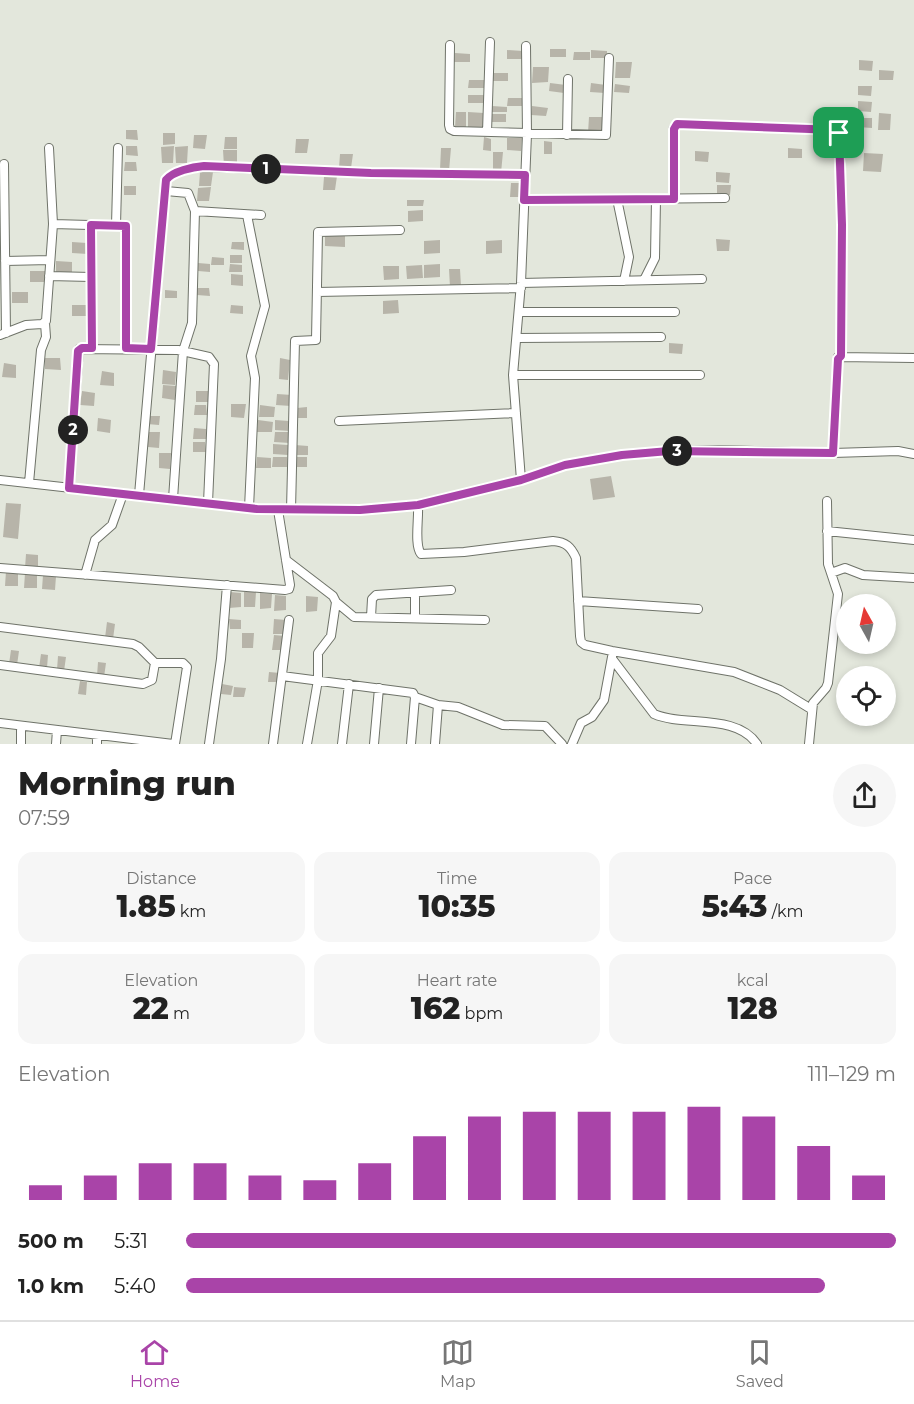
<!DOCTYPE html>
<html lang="en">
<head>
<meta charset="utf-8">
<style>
  :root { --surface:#fff; --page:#f6f6f6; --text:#222; --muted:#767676; --line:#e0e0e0; --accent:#a944a8 }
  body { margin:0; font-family:Montserrat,sans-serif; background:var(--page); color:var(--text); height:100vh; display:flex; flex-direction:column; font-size:22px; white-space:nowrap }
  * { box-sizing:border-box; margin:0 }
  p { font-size:20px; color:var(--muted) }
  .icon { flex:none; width:33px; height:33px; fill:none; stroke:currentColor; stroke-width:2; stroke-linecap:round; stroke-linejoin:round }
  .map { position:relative; height:744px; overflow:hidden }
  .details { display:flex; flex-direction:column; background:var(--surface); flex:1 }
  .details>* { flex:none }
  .needle { width:39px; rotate:352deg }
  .controls { position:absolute; left:836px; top:594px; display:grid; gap:12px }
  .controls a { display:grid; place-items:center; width:60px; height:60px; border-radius:50%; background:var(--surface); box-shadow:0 3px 9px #0003; font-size:30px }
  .pin { position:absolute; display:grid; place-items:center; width:51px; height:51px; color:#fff; margin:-26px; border-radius:12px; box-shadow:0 3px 9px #0006 }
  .km { position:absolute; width:30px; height:30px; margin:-15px; border-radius:50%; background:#222; color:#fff; font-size:16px; line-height:30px; text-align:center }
  .round { display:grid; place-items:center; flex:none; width:63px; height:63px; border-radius:32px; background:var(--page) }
  .summary { display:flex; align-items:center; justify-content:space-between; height:102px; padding:0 18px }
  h1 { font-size:33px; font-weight:800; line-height:45px }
  .figures { display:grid; grid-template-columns:repeat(3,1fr); gap:9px; height:102px; padding:6px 18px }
  .figures div { display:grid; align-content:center; border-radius:15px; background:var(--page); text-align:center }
  .figures b { font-size:30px; font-weight:800 }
  .figures small { font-size:16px; font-weight:400 }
  .figures p { font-size:16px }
  .chart { height:168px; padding:12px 18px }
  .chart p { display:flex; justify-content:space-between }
  .chart svg { width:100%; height:108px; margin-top:6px; stroke:var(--accent); stroke-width:6 }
  ul { padding:0 18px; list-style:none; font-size:20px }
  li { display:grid; grid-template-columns:96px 72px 1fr; align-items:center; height:45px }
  li i { height:15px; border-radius:8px; background:var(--accent) }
  .tab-bar { display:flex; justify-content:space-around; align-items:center; height:84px; border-top:2px solid var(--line); background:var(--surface); font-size:16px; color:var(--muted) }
  .tab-bar a { display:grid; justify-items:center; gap:3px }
  .tab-bar .selected { color:var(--accent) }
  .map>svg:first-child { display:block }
  .building { fill:#b7b4a9 }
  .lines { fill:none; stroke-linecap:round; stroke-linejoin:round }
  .minor-casing { stroke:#6f7369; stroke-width:10 }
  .minor { stroke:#fff; stroke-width:8 }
  .route-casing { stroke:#fff; stroke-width:12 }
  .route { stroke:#a944a8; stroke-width:8 }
</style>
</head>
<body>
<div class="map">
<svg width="914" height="744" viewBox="0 0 914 744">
  <rect width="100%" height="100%" fill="#e3e7dc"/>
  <path class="building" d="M550,49H566V57H550Z
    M507,50L523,51V59H507Z
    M591,50L607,51V58H591Z
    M574,52H590V60H573Z
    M455,53L470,54V62H454Z
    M859,60L873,61L872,71L859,70Z
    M616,62H632L630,78H615Z
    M533,67H549L548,82L532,83Z
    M879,70L894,71L893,80H879Z
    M492,73H508V81H492Z
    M469,80H485V88H468Z
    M550,83L566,85L564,93L549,91Z
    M591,83L606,85L605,93L590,92Z
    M615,84L630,86L629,93L614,92Z
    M858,86H872L871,96L858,95Z
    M468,95H484V103H468Z
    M508,98H523V106H507Z
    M858,101L872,102L871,112L858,111Z
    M492,106L507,107V112H491Z
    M532,106L548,108L546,116L531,115Z
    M456,112H466V128L455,127Z
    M468,112L484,113L483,128H468Z
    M879,113L891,114L890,130H878Z
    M490,114H506V122H490Z
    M589,117H605L604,133H588Z
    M858,118H872V128L858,127Z
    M126,130H137L138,140L126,139Z
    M163,133H175V144L163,145Z
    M194,135H207L205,149L193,148Z
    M225,137H237V149H224Z
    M484,137L491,139V151L483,150Z
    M507,138H522L521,151L507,150Z
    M296,139H309L307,153H295Z
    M816,139L834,140L833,153L815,152Z
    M544,141L552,142V154H544Z
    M126,146H137L138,156L126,155Z
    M174,146L173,163H162L161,147Z
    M188,146L187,163H176L175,147Z
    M441,148H451L449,171L440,170Z
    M788,148L802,149V158H788Z
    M223,150H237V166H224Z
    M695,151L709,152L708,162L695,161Z
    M493,152H503L501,173L493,172Z
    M864,153L883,154L881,172L863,171Z
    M340,154H353L351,168H339Z
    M125,162H136L137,171H124Z
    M200,172H213L211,186H199Z
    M716,172L730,173L729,183L716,182Z
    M337,176L335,190H323L324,177Z
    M511,183H520V197H510Z
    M717,185H731L730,195L717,194Z
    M124,186H136V195H124Z
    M211,187L209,201H197L198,188Z
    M407,200H424L423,206H407Z
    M423,210V221L408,222V211Z
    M325,235H345V247L325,246Z
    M716,239L730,240L729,251H717Z
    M440,240V253L424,254V241Z
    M502,240V253L486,254V241Z
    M72,242L87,243L88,254L72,253Z
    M232,242H244V250L231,249Z
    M230,255H242V263H230Z
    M212,257L224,258V265H211Z
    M56,261L72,262V273L56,272Z
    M198,263L210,264V272L198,271Z
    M230,264L242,265V272H229Z
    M440,264V277L424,278V265Z
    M422,265L423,278L407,279L406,266Z
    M383,266H399V279L384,280Z
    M449,269H460L461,286L450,287Z
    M30,271H46V282H30Z
    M231,274L243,275V286L231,285Z
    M197,288H209L210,296L197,295Z
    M165,290L177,291V298H165Z
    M12,292H28V303H12Z
    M398,300L399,313L383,314V301Z
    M72,305H88V316H72Z
    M231,305L243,306V314L230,313Z
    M669,343L683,344L682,354L669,353Z
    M45,358H60L61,370L45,369Z
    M280,358L290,360L288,380L279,379Z
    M4,363L16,365V378L2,377Z
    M163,370L176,372L175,385L162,384Z
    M102,371L114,373V386L100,385Z
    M163,385L176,386L175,400L162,398Z
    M82,391L95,393L94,406L80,405Z
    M196,391H208L209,402H196Z
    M277,394L292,395L291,406L276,405Z
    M231,404H246L244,418L231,417Z
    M195,405H206L207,415H194Z
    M260,405L275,407L274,417H259Z
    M307,407V418H297V408Z
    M148,416H160L159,425L147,424Z
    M98,418L111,420L110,433L97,431Z
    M258,420L273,422L272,432H257Z
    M275,420L289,421L290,431L275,430Z
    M194,428L206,429V439H193Z
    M148,432H160L159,448L148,447Z
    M275,432H289L290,443L274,442Z
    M193,442H205L206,452H193Z
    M273,444L288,445V455L273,454Z
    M295,445L308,446V455H295Z
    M159,453H171L170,469L159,468Z
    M257,457L271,458V468H256Z
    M273,457H287V467H272Z
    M295,457H307V467H295Z
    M611,476L615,497L593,500L590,479Z
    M6,503L21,504L18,539L3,537Z
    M26,554L38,555V569L25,568Z
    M6,571L18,572V586H5Z
    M25,573L37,574V588H24Z
    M43,575L56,576L55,590L42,589Z
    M230,592L241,593V607L229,608Z
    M244,592H256L255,607H244Z
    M260,593L272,594L271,608L260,609Z
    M275,595L286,596V610L274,611Z
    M306,596L318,597L317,611L306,612Z
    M229,619L241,620V629H230Z
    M274,619L286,620L285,634H273Z
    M107,622L115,624L113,639L105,638Z
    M242,633H254L253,648H242Z
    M274,635L285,636L283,650H272Z
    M11,650L19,651L17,665L9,664Z
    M41,654L48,655L47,668H39Z
    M58,656L66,657L64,671L57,670Z
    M98,662L106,663L104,677L97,676Z
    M269,672L280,673L278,682H268Z
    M80,681L87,682L86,695L78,694Z
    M222,684L233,686L231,695L221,694Z
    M234,687L246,688L244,697H233Z"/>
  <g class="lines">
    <g class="minor-casing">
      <path id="minor" d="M450,45L449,125L450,129L454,131L606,135L609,58
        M487,132L490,42
        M567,135L568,79
        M4,164L6,333
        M166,191L188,193L195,211L261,215
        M617,199L629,257L624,281
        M674,199L673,129L677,124L837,130L841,136V356
        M524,200L725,198
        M247,215L265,306L251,356L255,378L249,508
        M53,224L126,226V349
        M91,225L92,348
        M116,225L118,148
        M5,261L50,260
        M49,276L91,277
        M644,280L655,258L656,199
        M521,283L702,279
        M317,292L521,288
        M519,312H675
        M0,335L26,325L42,324L46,321L53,224L49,148
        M517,338L661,337
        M513,375H700
        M339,421L516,413
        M833,453L838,357L914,358
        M0,480L257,509L360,510L418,505L521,480L565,465L622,455L669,451L718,450L833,453L898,451L914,454
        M521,480L513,375L521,283L527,134L526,46
        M29,483L41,350L46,337L45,323
        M69,488L79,349L178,350L209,357L214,364L208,503
        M139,495L166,180C173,171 193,167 204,167L371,173L525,175
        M173,499L183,351L192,323L195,211
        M418,505C419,519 414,545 421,554L464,552L553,541C566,542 571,547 576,558L580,636L581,642L585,645L612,651L734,672L780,690L811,709
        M291,510L295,341L316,340L318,232L400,230
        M827,531L914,540
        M286,560L333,596L336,602L331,636L318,653V680L307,744
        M0,568L285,590L289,589L290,585L278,510
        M831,573L845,568L863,575L914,578
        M85,575L95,540L112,525L123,494
        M415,593V618
        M578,601L698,609
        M336,602L354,617L485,620
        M371,617L372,599L376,595L451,590
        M0,627L133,644L139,647L155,663L152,680L143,684L0,665
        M613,660L654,714C683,727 736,713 757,744
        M155,663H183L187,667L175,744
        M282,676L413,693L415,697L411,744
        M415,697L438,705L435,744
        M438,705L458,707L503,725L545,726L562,744
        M0,723L173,744
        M21,744V726
        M56,744L57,730
        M97,744V735
        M209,744L221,659L227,585
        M273,744L289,620
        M342,744L349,684
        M374,744L379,688
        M572,744L581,723L592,717L604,700L612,657
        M809,744L813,703L826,688L828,683L838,594L828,564L827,501"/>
    </g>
    <use href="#minor" class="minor"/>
  </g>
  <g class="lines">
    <g class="route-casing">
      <path id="route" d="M677,124L837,130L839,133L842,225L841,356L838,359L833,453L669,451L622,455L565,465L521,480L418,505L360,510L257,509L69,488L78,351L82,348H92L91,225L126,226V348L151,349L166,180C173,171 193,167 204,166L371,173L525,175L524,200L674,199V129Z"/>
    </g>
    <use href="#route" class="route"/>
  </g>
</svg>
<div class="controls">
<a><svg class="needle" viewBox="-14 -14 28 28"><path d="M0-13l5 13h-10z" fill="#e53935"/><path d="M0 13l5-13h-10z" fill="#767676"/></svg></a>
<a><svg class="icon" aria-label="locate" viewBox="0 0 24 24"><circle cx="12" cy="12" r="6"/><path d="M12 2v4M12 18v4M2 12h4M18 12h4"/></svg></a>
</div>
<div class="pin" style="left:839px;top:133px;background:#1e9e55"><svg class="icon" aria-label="arrive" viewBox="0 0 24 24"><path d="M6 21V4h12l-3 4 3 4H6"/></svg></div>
<b class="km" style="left:266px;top:169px">1</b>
<b class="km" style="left:73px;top:430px">2</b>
<b class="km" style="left:677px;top:451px">3</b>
</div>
<section class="details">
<div class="summary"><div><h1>Morning run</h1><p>07:59</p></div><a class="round"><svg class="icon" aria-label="share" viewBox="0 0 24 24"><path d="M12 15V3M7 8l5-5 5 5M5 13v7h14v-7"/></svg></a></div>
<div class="figures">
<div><p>Distance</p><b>1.85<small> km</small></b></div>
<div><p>Time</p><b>10:35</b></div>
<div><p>Pace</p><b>5:43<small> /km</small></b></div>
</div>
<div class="figures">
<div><p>Elevation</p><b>22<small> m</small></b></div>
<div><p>Heart rate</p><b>162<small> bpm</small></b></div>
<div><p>kcal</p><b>128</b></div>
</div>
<div class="chart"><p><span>Elevation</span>111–129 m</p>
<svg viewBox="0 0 160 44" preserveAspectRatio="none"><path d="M5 44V38M15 44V34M25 44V29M35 44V29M45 44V34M55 44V36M65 44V29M75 44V18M85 44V10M95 44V8M105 44V8M115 44V8M125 44V6M135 44V10M145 44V22M155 44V34"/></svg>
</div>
<ul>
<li><b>500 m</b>5:31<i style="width:100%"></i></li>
<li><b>1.0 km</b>5:40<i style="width:90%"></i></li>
</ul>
</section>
<nav class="tab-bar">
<a class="selected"><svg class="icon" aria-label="home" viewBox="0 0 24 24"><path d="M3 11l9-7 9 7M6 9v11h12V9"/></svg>Home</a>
<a><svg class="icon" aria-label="map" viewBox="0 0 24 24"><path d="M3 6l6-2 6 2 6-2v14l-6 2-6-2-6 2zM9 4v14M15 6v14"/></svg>Map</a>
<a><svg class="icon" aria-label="saved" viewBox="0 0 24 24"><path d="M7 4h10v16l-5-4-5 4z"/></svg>Saved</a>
</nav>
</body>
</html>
